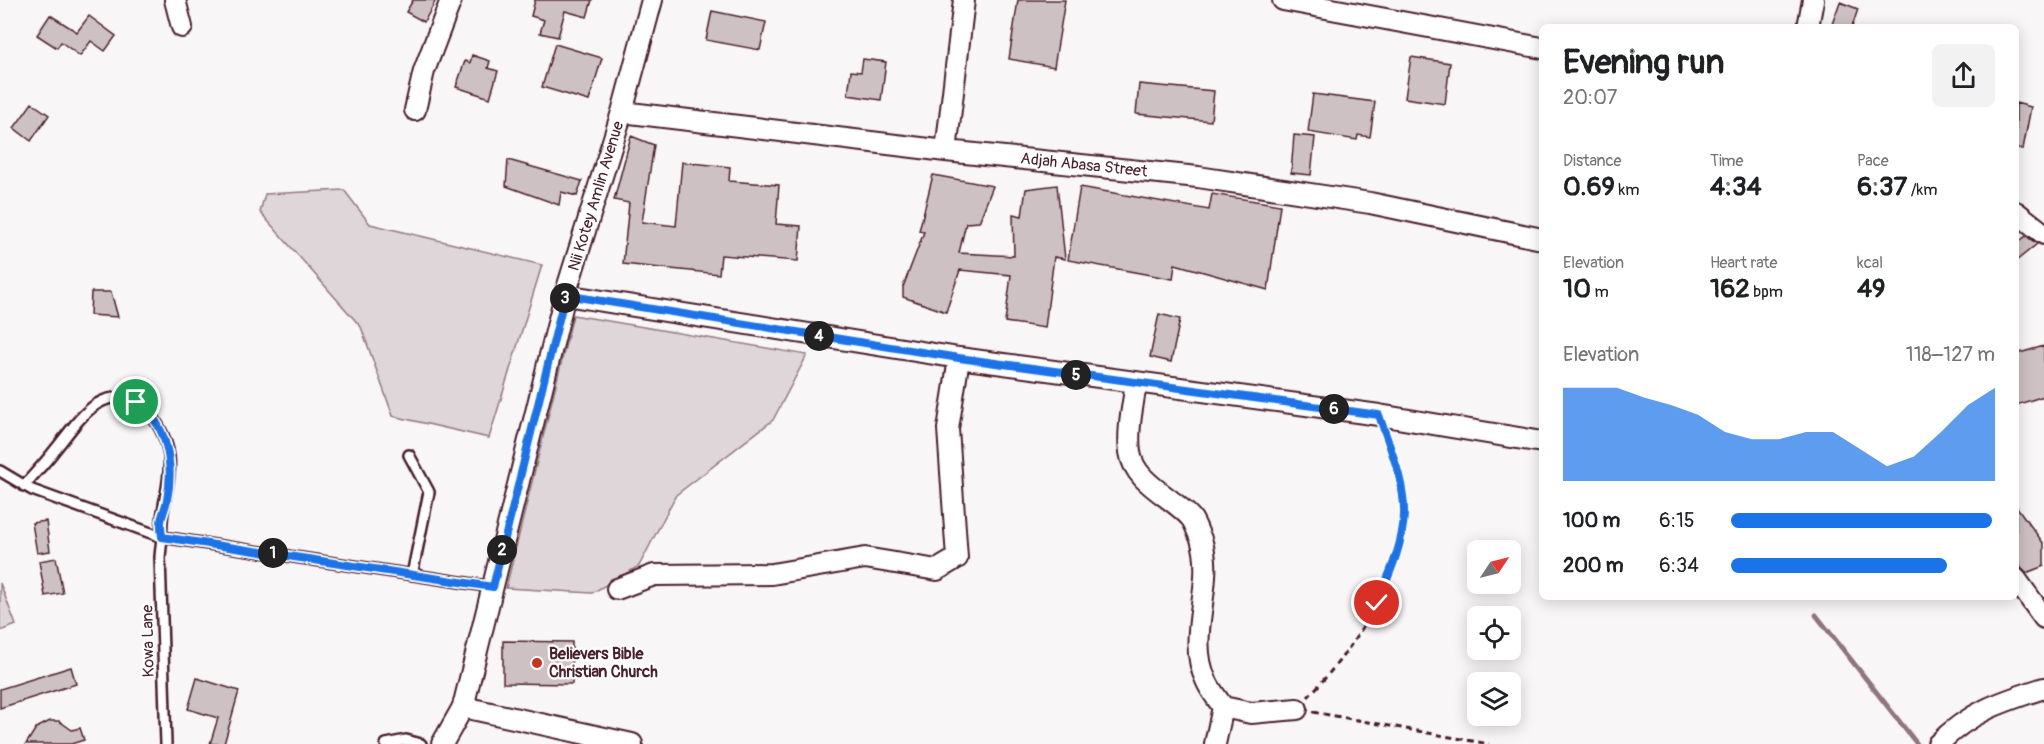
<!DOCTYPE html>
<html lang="en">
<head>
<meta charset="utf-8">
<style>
  :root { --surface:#fff; --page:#f2f2f2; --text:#202124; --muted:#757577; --accent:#1a73e8 }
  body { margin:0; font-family:Pangolin,sans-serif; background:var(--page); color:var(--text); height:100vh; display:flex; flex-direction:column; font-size:22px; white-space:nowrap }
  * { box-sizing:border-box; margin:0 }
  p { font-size:20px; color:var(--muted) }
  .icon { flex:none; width:33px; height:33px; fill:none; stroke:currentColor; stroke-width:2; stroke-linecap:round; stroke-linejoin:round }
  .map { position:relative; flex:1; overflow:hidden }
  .side { position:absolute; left:1539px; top:24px; width:480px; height:576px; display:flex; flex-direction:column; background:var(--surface); border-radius:9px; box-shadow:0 3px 15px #0003 }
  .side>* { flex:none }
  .needle { width:39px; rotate:55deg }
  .controls { position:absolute; left:1467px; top:540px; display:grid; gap:12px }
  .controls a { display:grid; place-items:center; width:54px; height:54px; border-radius:9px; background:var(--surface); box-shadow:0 3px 15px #0003; font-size:30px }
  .pin { position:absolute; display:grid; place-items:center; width:51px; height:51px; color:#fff; margin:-26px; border:3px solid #fff; border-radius:50%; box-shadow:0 2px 6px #0007 }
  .km { position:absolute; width:30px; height:30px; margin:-15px; border-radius:50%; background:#222; color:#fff; font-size:16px; line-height:30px; text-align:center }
  .round { display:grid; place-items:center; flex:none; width:63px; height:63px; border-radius:9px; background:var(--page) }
  .head { display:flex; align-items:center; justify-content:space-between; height:102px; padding:0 24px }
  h1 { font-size:33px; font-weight:700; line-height:45px }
  .figures { display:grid; grid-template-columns:repeat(3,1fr); gap:9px; height:102px; padding:6px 24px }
  .figures div { display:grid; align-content:center }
  .figures b { font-size:26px; font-weight:700 }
  .figures small { font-size:16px; font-weight:400 }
  .figures p { font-size:16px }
  .chart { height:168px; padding:12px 24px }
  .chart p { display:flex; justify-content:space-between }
  .chart svg { width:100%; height:108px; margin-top:6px; fill:var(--accent); opacity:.7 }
  ul { padding:0 24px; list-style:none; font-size:20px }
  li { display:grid; grid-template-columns:96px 72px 1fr; align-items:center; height:45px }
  li i { height:15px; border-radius:8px; background:var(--accent) }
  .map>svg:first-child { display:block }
  .green { fill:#ded6d9; stroke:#947a82; stroke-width:1.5 }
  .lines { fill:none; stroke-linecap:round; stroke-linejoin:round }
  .stream { stroke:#8f747b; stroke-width:5 }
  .building { fill:#cdc1c4; stroke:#4a1f2b; stroke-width:1.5 }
  .service-casing { stroke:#4a1f2b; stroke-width:14 }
  .minor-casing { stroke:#4a1f2b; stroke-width:24 }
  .path { stroke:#4a1f2b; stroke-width:3; stroke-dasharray:6 4.5; stroke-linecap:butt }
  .service { stroke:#fff; stroke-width:9 }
  .minor { stroke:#fff; stroke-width:20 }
  .route-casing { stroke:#fff; stroke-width:12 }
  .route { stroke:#1a73e8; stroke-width:8 }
  .poi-dot { fill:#c8321e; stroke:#fff; stroke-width:2 }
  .labels { text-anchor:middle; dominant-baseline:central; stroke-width:4.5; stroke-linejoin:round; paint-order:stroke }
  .street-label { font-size:16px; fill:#4a1f2b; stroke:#fff }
  .poi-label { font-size:16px; font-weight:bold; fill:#4a1f2b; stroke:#fff; text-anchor:start }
</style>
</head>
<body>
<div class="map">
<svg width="2044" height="744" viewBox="0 0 2044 744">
  <rect width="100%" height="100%" fill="#f8f6f7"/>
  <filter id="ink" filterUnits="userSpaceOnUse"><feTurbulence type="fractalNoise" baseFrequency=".0167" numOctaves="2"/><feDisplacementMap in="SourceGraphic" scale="12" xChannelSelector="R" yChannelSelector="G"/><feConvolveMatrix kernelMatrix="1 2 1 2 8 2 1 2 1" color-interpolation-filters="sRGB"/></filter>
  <g filter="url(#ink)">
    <path class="green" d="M344,190L370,224L542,265L489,438L393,416L361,327L260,212L265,194Z
      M573,315L807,355L773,420L676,495L639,566L592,593L506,588Z
      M0,583L16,625L0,631Z"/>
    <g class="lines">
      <path class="stream" d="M1816,615L1917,744"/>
    </g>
    <path class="building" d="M413,0H436L424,22L406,12Z
      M535,0H592L587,17L565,11L558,37L540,33L544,20L531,16Z
      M1018,0H1065L1054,67L1009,59Z
      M1840,2L1858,9L1852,27H1831Z
      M712,11L766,22L760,50L706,40Z
      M50,15L77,32L89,16L116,36L105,51L91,41L80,56L61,42L57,48L37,35Z
      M555,44L602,58L589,101L542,87Z
      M472,55L490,61L488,68L498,71L490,98L456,87L465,61L470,63Z
      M1411,57L1450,63L1445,104L1405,98Z
      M863,59L886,62L881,100L848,95L851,71L861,72Z
      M1139,84L1214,91L1211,121L1136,114Z
      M1313,94L1375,102L1370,137L1358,135L1357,140L1308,132Z
      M32,103L49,115L31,141L14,128Z
      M2016,103L2031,107L2023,149H2016Z
      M1294,135L1315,137L1311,175L1291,173Z
      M631,136L654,145L642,222L676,226L682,162L730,167L729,181L779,185L776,224L801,226L798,261L721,255L719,274L623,264L629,203L614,200Z
      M508,160L582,181L577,196L561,192L559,205L506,186Z
      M933,175L993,186L979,222L966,223L959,253L1014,256L1013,214L1022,216L1026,189L1057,185L1065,259L1054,257L1045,328L1005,322L1011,275L960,270L946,312L903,297V287L924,232L919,231Z
      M1080,187L1209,210L1212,194L1280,205L1268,290L1175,264L1173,279L1068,260Z
      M2026,236L2037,244L2016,261V244Z
      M91,292H111L118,317L90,315Z
      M1159,314L1180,319L1171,362L1150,357Z
      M2044,346V396L2016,405V354Z
      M2016,506L2044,544V566L2026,573L2021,568L2016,554Z
      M46,521L50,551L37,553L32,523Z
      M56,558L63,593L45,596L39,561Z
      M503,641L572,642V684L503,683Z
      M71,667L76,684L0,708V689Z
      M197,678L239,691L224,744H210L218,718L188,709Z
      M50,721H59L72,730L80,728L84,740L71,744H26L36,728Z"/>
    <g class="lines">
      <g class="service-casing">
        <path id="service" d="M409,455L429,492L412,575
          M0,471L32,490L162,537L160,557L166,744
          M24,486C34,474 45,463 54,451C76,425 100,380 140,405C155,414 167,439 169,456C172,485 159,509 162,537L493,587
          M386,744L406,740L421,744"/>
      </g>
      <g class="minor-casing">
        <path id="minor" d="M175,0L182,27
          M1283,0L1542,48
          M1808,27L1813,0
          M415,110L424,71L451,0
          M622,112L946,151L1198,177L1370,203L1542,239
          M946,151L964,0
          M2016,212L2044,234
          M565,295L959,358L1379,415L1542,442
          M1136,383C1133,405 1127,430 1130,452C1134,483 1173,497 1191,518C1195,523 1198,533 1201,539C1216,585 1185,635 1206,680C1210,690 1217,698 1223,707L1251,713L1297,709
          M2016,579L2044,618
          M617,589L654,575L772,574L865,558L937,570L957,558L948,429L959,358
          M463,707L632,744
          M442,744L463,707L565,295L622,112L652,0
          M1215,744L1223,707
          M1938,744C1971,711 2001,702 2044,688"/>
      </g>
      <path class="path" d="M1308,697C1350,653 1404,577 1404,513C1404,486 1393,459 1385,433
        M1313,712L1489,744"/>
      <use href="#service" class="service"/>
      <use href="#minor" class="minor"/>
    </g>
  </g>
  <g class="lines" filter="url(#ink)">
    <g class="route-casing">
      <path id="route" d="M136,402C168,422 174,466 167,500C163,518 159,515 162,537L493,587L565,295L959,358L1379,415C1389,446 1405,481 1404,514C1403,545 1389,575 1377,603"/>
    </g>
    <use href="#route" class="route"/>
  </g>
  <circle class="poi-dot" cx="537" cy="663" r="6"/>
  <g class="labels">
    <g class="street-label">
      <text transform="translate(1084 165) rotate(6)">Adjah Abasa Street</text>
      <text transform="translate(596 196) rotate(-73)">Nii Kotey Amlin Avenue</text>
      <text transform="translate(148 641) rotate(-91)">Kowa Lane</text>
    </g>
    <g class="poi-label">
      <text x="549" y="654">Believers Bible<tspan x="549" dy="18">Christian Church</tspan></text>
    </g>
  </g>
</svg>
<div class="controls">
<a><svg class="needle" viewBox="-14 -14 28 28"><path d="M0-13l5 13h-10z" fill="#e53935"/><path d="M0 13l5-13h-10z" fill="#757577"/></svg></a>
<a><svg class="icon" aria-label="locate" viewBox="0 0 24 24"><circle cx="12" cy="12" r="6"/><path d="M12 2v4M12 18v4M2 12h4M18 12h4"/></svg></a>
<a><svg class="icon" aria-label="layers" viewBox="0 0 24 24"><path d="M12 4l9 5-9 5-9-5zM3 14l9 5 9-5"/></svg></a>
</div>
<div class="pin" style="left:136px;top:402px;background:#1e9e55"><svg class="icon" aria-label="arrive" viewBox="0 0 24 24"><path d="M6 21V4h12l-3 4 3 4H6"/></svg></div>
<div class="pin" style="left:1377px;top:603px;background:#d93025"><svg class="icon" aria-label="check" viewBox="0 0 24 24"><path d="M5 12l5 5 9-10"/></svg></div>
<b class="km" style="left:273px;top:553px">1</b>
<b class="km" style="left:502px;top:550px">2</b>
<b class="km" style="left:565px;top:298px">3</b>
<b class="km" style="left:819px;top:336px">4</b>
<b class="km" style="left:1076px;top:375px">5</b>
<b class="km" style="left:1334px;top:409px">6</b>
<section class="side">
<div class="head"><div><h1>Evening run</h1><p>20:07</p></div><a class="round"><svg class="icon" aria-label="share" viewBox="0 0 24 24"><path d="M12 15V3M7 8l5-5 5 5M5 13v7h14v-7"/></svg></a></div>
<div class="figures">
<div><p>Distance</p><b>0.69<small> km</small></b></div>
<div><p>Time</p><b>4:34</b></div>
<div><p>Pace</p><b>6:37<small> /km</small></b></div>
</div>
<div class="figures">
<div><p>Elevation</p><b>10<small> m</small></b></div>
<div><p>Heart rate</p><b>162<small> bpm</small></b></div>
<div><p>kcal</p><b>49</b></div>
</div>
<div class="chart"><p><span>Elevation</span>118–127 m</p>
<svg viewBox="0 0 160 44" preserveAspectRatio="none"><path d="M0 44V6L10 6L20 6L30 10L40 13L50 17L60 24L70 27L80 27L90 24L100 24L110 31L120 38L130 34L140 24L150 13L160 6V44z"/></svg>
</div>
<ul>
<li><b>100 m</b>6:15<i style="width:99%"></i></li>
<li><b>200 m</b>6:34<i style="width:82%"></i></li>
</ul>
</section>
</div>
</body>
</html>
